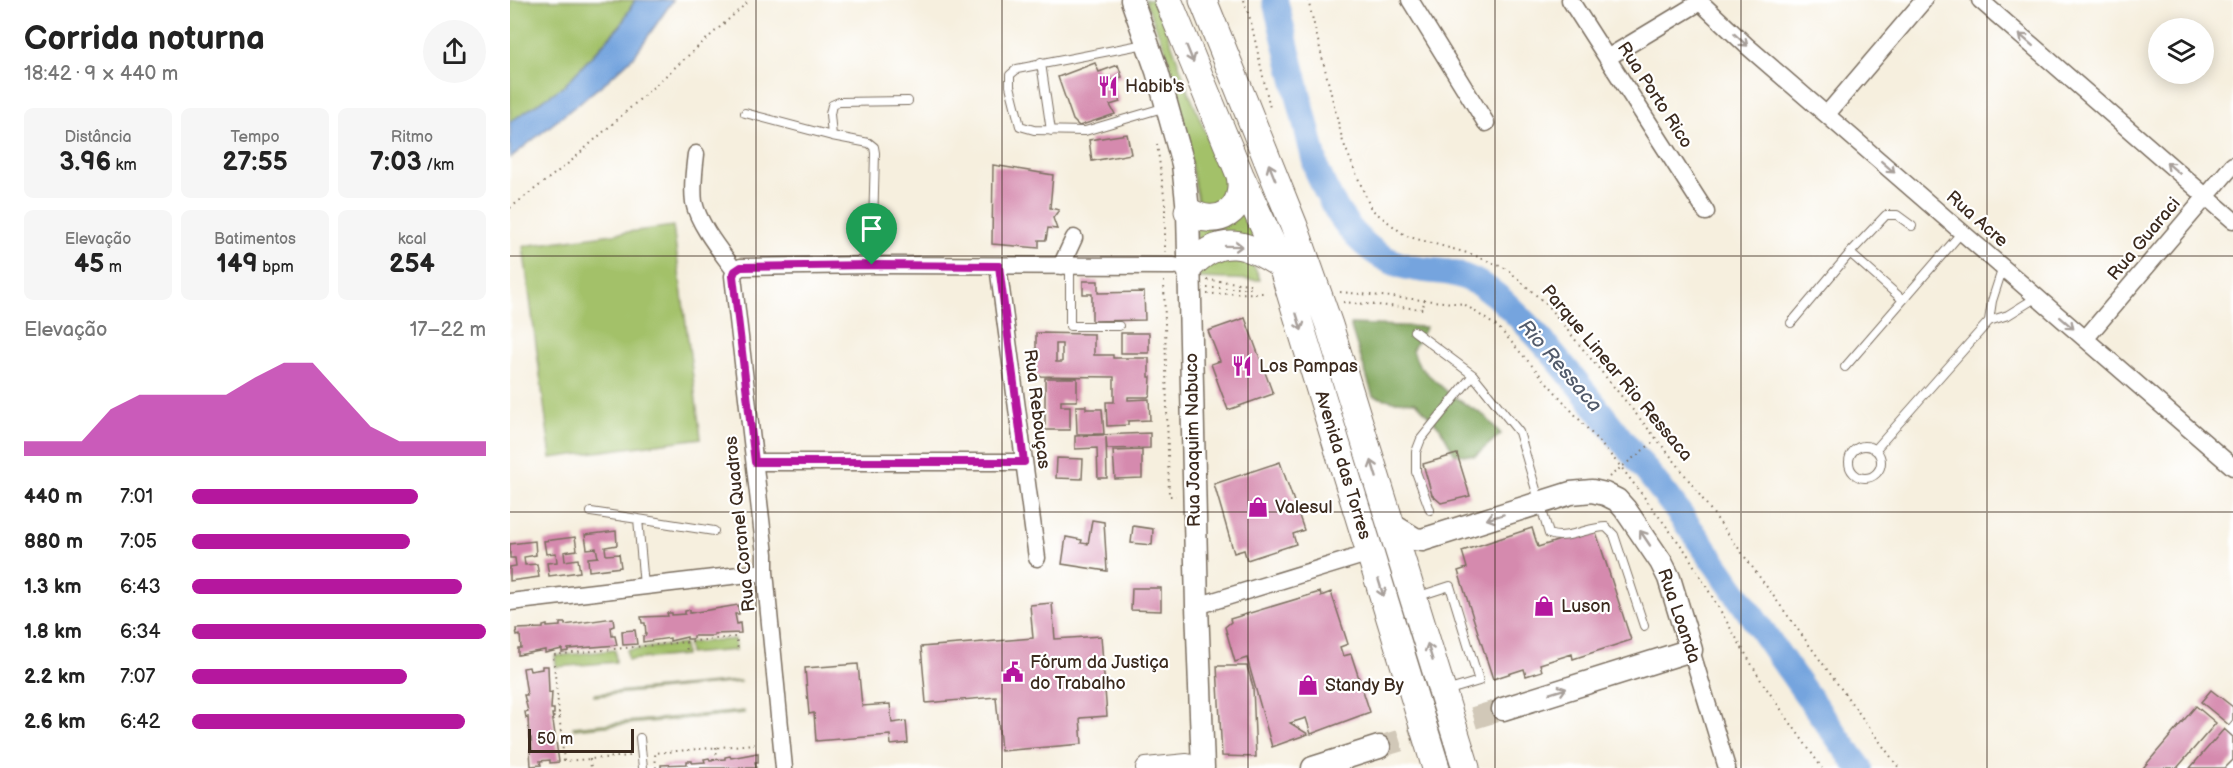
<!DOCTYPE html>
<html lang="pt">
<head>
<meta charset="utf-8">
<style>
  :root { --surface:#fff; --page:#f6f6f6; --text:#222; --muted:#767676; --accent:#b5179e }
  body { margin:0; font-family:"Balsamiq Sans",sans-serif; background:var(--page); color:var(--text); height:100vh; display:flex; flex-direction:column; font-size:22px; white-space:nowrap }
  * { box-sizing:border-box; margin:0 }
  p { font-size:20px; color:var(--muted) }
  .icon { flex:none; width:33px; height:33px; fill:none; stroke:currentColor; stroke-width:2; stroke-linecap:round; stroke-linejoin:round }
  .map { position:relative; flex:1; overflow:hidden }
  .side { display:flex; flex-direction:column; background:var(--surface); width:510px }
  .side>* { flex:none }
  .tools { position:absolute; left:1638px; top:18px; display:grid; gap:12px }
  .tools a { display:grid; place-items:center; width:66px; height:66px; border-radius:50%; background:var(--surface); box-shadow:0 3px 15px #0003; font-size:30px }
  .scale { position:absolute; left:18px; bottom:15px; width:106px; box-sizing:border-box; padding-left:6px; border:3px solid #3b2a1e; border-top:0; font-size:16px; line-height:21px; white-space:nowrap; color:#3b2a1e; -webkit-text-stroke:4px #fff; paint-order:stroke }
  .pin { position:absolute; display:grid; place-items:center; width:51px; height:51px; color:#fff; margin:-62px -26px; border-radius:50% 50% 50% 0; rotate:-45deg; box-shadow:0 0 6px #0007 }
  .pin .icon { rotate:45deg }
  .round { display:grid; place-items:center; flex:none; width:63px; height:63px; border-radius:32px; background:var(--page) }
  .headline { display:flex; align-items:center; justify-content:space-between; height:102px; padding:0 24px }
  h1 { font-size:33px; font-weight:800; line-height:45px }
  .stats { display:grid; grid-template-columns:repeat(3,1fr); gap:9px; height:102px; padding:6px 24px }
  .stats div { display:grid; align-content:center; border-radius:9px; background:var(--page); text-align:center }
  .stats b { font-size:26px; font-weight:800 }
  .stats small { font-size:16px; font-weight:400 }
  .stats p { font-size:16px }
  .chart { height:168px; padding:12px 24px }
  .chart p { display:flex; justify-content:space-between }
  .chart svg { width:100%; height:108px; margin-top:6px; fill:var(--accent); opacity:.7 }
  ul { padding:0 24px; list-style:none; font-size:20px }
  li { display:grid; grid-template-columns:96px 72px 1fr; align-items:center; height:45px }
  li i { height:15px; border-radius:8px; background:var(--accent) }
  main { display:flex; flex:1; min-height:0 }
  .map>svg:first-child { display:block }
  .green { fill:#a3c169; stroke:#6f7644; stroke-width:1.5 }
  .forest { fill:#82a75d; stroke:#5e683e; stroke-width:1.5 }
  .water { fill:#75a4de; stroke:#58677e; stroke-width:1.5 }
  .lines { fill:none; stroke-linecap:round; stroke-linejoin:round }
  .river { stroke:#75a4de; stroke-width:26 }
  .building { fill:#d58aae; fill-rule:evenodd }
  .secondary-tunnel { stroke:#d1c8b8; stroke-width:22; stroke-dasharray:22 11; stroke-linecap:butt }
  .service-casing { stroke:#7c6f61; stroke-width:10 }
  .minor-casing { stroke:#7c6f61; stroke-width:19 }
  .tertiary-casing { stroke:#7c6f61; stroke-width:22 }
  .secondary-casing { stroke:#7c6f61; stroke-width:25 }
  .trunk-casing { stroke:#7c6f61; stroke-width:29 }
  .path { stroke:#7c6f61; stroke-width:2; stroke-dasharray:1.5 4.5; stroke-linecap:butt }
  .service { stroke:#fff; stroke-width:8 }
  .minor { stroke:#fff; stroke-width:16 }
  .tertiary { stroke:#fff; stroke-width:20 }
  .secondary { stroke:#fff; stroke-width:22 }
  .trunk { stroke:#fff; stroke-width:27 }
  .oneway { stroke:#a79f9a }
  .route-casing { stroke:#fff; stroke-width:12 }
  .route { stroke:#b5179e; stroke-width:8 }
  .grid { fill:none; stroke:#3b2a1e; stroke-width:1.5; stroke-opacity:0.55 }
  .labels { text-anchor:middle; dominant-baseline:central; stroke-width:4.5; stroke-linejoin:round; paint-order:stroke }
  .poi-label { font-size:18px; fill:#3b2a1e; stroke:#fff; text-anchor:start }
  .street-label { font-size:18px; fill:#3b2a1e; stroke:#fff }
  .water-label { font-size:20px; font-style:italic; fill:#525b6b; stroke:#fff }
</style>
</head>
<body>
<main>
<section class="side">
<div class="headline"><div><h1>Corrida noturna</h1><p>18:42 · 9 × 440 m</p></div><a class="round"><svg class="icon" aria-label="share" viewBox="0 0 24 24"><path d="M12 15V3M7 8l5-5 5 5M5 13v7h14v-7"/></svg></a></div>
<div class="stats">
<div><p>Distância</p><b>3.96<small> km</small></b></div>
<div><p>Tempo</p><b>27:55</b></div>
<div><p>Ritmo</p><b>7:03<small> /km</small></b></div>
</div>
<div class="stats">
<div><p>Elevação</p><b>45<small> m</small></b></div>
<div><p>Batimentos</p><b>149<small> bpm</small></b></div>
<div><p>kcal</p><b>254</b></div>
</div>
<div class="chart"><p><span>Elevação</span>17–22 m</p>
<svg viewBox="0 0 160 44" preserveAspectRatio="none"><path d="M0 44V38L10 38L20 38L30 25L40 19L50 19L60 19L70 19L80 12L90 6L100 6L110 19L120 32L130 38L140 38L150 38L160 38V44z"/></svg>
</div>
<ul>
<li><b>440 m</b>7:01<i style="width:77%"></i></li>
<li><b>880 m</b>7:05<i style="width:74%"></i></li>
<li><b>1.3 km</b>6:43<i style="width:92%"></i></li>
<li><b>1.8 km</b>6:34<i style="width:100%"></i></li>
<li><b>2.2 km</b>7:07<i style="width:73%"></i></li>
<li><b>2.6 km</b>6:42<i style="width:93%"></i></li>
</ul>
</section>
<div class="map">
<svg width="1723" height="768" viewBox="0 0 1723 768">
  <rect width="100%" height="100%" fill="#fff"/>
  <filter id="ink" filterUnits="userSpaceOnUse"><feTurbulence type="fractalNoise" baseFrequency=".0167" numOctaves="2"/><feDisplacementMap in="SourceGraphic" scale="12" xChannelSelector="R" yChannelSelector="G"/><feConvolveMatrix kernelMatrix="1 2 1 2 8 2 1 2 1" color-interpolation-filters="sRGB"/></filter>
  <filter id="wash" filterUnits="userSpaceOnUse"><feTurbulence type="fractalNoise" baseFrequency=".008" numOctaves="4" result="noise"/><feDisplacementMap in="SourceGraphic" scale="24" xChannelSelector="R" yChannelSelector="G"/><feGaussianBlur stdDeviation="1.35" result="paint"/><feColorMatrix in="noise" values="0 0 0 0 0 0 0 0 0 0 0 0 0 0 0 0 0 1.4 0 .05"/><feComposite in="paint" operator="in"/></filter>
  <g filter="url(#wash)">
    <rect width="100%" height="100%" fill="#f6efde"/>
    <path class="green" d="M0,0H125L111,24L54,86L0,122Z
      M635,0H646L680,95L717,184L716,198L704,207L688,202L669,97L656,52Z
      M736,204L755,249L687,251L686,223Z
      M163,226L191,438L41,458L13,246Z
      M714,254C732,258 745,260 750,280L688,278L692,268Z
      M225,639L226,650L179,654L178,643Z
      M174,644L175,655L118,660L117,650Z
      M105,650L106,662L46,667L45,656Z
      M229,681L230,682L84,696V694Z
      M234,711V713L64,729L63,727Z"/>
    <path class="forest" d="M840,324L916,327L902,350L910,367L942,396L975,416L991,434L965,456L945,454L930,428L906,402L884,401L863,396Z"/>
    <path class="water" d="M125,0H163L125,55L98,80L0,158V122L54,86L111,25Z"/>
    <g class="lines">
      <path class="river" d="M765,0L807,170C822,209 849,252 891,265C907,271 924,270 941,273C964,278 982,290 999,307C1039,345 1076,394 1110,438C1132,465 1154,492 1174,520C1234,602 1289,687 1350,768"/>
    </g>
    <g id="blocks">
      <path class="building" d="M585,63L589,72L608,65L612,77L602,80L610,102L600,105L605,114L569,126L563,120L548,77Z
        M617,134L621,154L582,161L579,140Z
        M483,165L543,175L540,208L549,210L543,218L547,229L538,228L536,240H529V248L482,244Z
        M573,281H588V293L634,292L635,320L582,321V294H573Z
        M735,318L763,394L718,410L701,364L710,361L698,331Z
        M526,333L584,334V355H603V358H639V377H641L640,395L638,397H618V400L639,399L640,420L618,421V425L597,426L596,402H604V377L526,376ZM546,344H552V362H546Z
        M611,333H639V353H611Z
        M535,378H567V401H551V406H560V430H535Z
        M566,406H576V409H592L594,434H567Z
        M640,433V448L597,449L596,437L597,478H588L587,448L565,449V436Z
        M632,450V478L605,479L603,451Z
        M947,454L960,496L931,503L922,495L913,464Z
        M547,458L573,459L572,479L546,478Z
        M770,462L794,530L783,534L786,544L737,560L734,550L724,553L704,484Z
        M582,520L594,522L597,571L552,564L556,537L572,540L571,543L578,544Z
        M623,526L643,529L642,545L621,543Z
        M1022,528L1028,547L1085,529L1121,640L1063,659L1062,654L1030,664L1032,671L1016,676L1014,669L983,679L948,571L957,568L952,551Z
        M106,531L107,545L95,547L96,555L109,554L111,567L79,571L78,558L88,557L86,548L77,549L75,535Z
        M65,537L67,550L54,552L55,561L68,559L70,572L39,576L37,563L47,562L46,553L36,554L34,541Z
        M25,541L26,555L14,557L15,565L27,564L29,577L0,581V567L6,566L5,558H0V544Z
        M622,588H651V611L621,610Z
        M810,592L811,596L821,592L838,644L830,647L833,656L841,654L860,712L801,734L796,718L780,723L798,734L762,747L737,658L725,662L715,627L721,622L720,619Z
        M542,603L545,639L591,636L597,716L570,718L572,744L491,751L486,697L416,703L411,647L523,638L520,605Z
        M228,605L229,614H225L227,624L230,623L231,633L204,634V636H183V639H177V637L160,641V638L133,642V636L136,635L135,623H132L131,617L158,616L157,613H162V615L175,614V611L180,610V613Z
        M103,618L104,626L101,627L102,636H105L107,645L58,649V651L52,652V649L35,653V650L8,655V648H11L10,635L7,636L6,629L33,628V626L37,625V627L50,626V623H55V625Z
        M125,630L127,644L113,645L112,631Z
        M348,664L352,706L380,704L382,723L396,721L398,743L381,745L380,735L306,741L304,713L299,714L295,668Z
        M32,666H38L39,693L42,692L41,709H44V714H42L49,762L40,763V760L30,761L31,765L21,766L20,750H22L21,738H19L18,717L16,718L15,712L18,711L14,695H17L13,668L19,667L20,671L32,669Z
        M707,666H737L743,687L746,757L712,756Z
        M1701,690L1723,707V720L1719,725L1691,702Z
        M1686,706L1706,723L1667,768H1633Z
        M1714,729L1723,737V760L1715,768H1680Z
        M248,753V762H245L246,768H151V765L177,764V761H182V763L195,762L194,759L199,758L200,760L215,759V757L220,756L221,758Z"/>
    </g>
  </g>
  <g filter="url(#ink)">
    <use href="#blocks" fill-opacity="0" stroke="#7c6f61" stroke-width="1.5"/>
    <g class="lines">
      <path class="secondary-tunnel" d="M869,747L993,709"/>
      <g class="service-casing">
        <path id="service" d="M635,44L507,69L500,75V86L510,126L524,130L575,131L656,107
          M531,63L541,131
          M235,113L322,136L359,143L364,147L365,153L362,265
          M322,136L320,114L322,105L329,102L398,101
          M1340,253L1393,300
          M560,266V326H609
          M1479,321L1482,301L1493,267
          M1281,323L1340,253L1376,215H1387L1402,226
          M904,331L963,375L1009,432L1039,534C1056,541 1078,527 1096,527L1104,535L1134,626
          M1335,367L1452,232
          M1339 462a16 16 0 1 1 32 0a16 16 0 1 1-32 0Z
          M1365,450L1479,321L1498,315L1527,297
          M920,510L906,472V452L911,439L963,375
          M81,512L128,519
          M134,586L128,519L204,531
          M906,597L940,586L969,681L936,691
          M130,738L133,768"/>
      </g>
      <g class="minor-casing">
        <path id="minor" d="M900,0L976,123
          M1060,0L1196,212
          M1188,0L1237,46L1723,467
          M1470,0L1723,220
          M1097,58L1190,2
          M1317,114L1414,0
          M186,154C184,170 182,186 184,202C188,224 212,253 225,271
          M488,266L527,558
          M551,266L564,238
          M1575,339L1723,165
          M245,462H514
          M0,602L255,572
          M687,606L860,553
          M1181,650L1217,768
          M274,768L255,572V554L223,276L225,271L231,267L362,265L664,266"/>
      </g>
      <g class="tertiary-casing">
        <path id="tertiary" d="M636,768L677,764"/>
      </g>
      <g class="secondary-casing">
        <path id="secondary" d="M622,0L647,71L673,164L678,211L687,606L693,768
          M882,525L905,539L912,540L1061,493L1082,491L1095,494L1107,500L1115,509L1151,562L1159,578L1181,650L993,709
          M803,768L869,747"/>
      </g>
      <g class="trunk-casing">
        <path id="trunk" d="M658,0L730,175L772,266L926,768
          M693,0L784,226L819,325L956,768
          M678,211C708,230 737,210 730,175
          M679,267C711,233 738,243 772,266"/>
      </g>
      <path class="path" d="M734,0L741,22L760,108
        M798,0L833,142L861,209L896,236L961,254L997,269L1036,304L1167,464L1389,768
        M647,144L655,203V252
        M0,208L60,162L240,0
        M697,280L740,284
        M654,281L659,496H666
        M697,288H741L740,284
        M830,292L954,304L989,328L1111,467L1176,552L1252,682L1312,768
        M697,294L754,293
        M833,302L913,309L914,299
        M1099,477L1146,440
        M176,642L177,654
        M43,717H50
        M206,747L207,760
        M120,756L54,761L43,655L226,637L228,650
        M80,759L81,768
        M146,768L145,753L244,744"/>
      <use href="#service" class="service"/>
      <use href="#minor" class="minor"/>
      <use href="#tertiary" class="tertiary"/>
      <use href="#secondary" class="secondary"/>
      <use href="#trunk" class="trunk"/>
    </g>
    <defs><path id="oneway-shaft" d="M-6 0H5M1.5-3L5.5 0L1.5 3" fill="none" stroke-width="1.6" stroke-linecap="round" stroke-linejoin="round" transform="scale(1.5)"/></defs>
    <g class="oneway">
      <use href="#oneway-shaft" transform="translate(1231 40) rotate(42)"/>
      <use href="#oneway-shaft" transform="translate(1516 40) rotate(-139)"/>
      <use href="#oneway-shaft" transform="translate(680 54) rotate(68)"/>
      <use href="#oneway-shaft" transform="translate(1378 167) rotate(41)"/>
      <use href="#oneway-shaft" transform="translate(1663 168) rotate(-139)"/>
      <use href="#oneway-shaft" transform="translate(762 172) rotate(-112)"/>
      <use href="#oneway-shaft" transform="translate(724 246) rotate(1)"/>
      <use href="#oneway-shaft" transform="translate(789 322) rotate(73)"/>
      <use href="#oneway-shaft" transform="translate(1557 323) rotate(41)"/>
      <use href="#oneway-shaft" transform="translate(864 469) rotate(-107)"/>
      <use href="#oneway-shaft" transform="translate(985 517) rotate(163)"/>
      <use href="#oneway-shaft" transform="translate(1135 538) rotate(-124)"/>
      <use href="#oneway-shaft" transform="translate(871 588) rotate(73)"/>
      <use href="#oneway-shaft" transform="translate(920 652) rotate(-107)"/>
      <use href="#oneway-shaft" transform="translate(1048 691) rotate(-17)"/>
    </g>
  </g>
  <g class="lines" filter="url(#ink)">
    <g class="route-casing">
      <path id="route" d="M362,265L489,266L514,462H245L223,276L225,271L231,267Z"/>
    </g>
    <use href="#route" class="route"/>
  </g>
  <path class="grid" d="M246,0V768M492,0V768M738,0V768M985,0V768M1231,0V768M1477,0V768M0,256H1723M0,512H1723"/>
  <defs>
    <g id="restaurant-bare" transform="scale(1.62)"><path d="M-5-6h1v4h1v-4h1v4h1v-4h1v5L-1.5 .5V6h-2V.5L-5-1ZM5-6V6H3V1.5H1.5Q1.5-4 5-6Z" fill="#b5179e" stroke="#fff" stroke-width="2.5" paint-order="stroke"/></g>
    <g id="shop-bare" transform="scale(1.62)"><path d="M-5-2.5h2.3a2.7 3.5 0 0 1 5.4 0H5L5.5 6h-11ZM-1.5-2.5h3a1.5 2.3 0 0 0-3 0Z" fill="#b5179e" stroke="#fff" stroke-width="2.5" paint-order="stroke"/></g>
    <g id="civic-bare" transform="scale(1.62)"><path d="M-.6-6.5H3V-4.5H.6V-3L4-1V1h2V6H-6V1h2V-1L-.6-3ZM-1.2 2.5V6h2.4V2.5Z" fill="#b5179e" stroke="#fff" stroke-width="2.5" paint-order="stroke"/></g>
  </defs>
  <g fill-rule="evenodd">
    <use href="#restaurant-bare" x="598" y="86"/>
    <use href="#restaurant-bare" x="732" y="366"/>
    <use href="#shop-bare" x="748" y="507"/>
    <use href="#shop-bare" x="1034" y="606"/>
    <use href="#civic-bare" x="503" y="672"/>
    <use href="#shop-bare" x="798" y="685"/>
  </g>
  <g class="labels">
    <g class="poi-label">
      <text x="615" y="86">Habib's</text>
      <text x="749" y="366">Los Pampas</text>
      <text x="765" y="507">Valesul</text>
      <text x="1051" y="606">Luson</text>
      <text x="520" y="662">Fórum da Justiça<tspan x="520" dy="21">do Trabalho</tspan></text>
      <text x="815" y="685">Standy By</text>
    </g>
    <g class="street-label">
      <text transform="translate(1145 95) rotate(57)">Rua Porto Rico</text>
      <text transform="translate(1467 219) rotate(41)">Rua Acre</text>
      <text transform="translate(1634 239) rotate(-50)">Rua Guaraci</text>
      <text transform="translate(1107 373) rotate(50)">Parque Linear Rio Ressaca</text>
      <text transform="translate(527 409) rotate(83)">Rua Rebouças</text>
      <text transform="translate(683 440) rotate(-91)">Rua Joaquim Nabuco</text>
      <text transform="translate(833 465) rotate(73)">Avenida das Torres</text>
      <text transform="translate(230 524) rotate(-96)">Rua Coronel Quadros</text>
      <text transform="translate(1169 616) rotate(71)">Rua Loanda</text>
    </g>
    <g class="water-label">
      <text transform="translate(1050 366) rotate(49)">Rio Ressaca</text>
    </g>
  </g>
</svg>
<div class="tools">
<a><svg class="icon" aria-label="layers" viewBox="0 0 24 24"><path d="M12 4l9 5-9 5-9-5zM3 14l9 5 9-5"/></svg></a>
</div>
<div class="scale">50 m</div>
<div class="pin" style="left:362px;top:265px;background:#1e9e55"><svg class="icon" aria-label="arrive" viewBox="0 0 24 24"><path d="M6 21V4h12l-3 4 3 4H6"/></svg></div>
</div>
</main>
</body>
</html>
